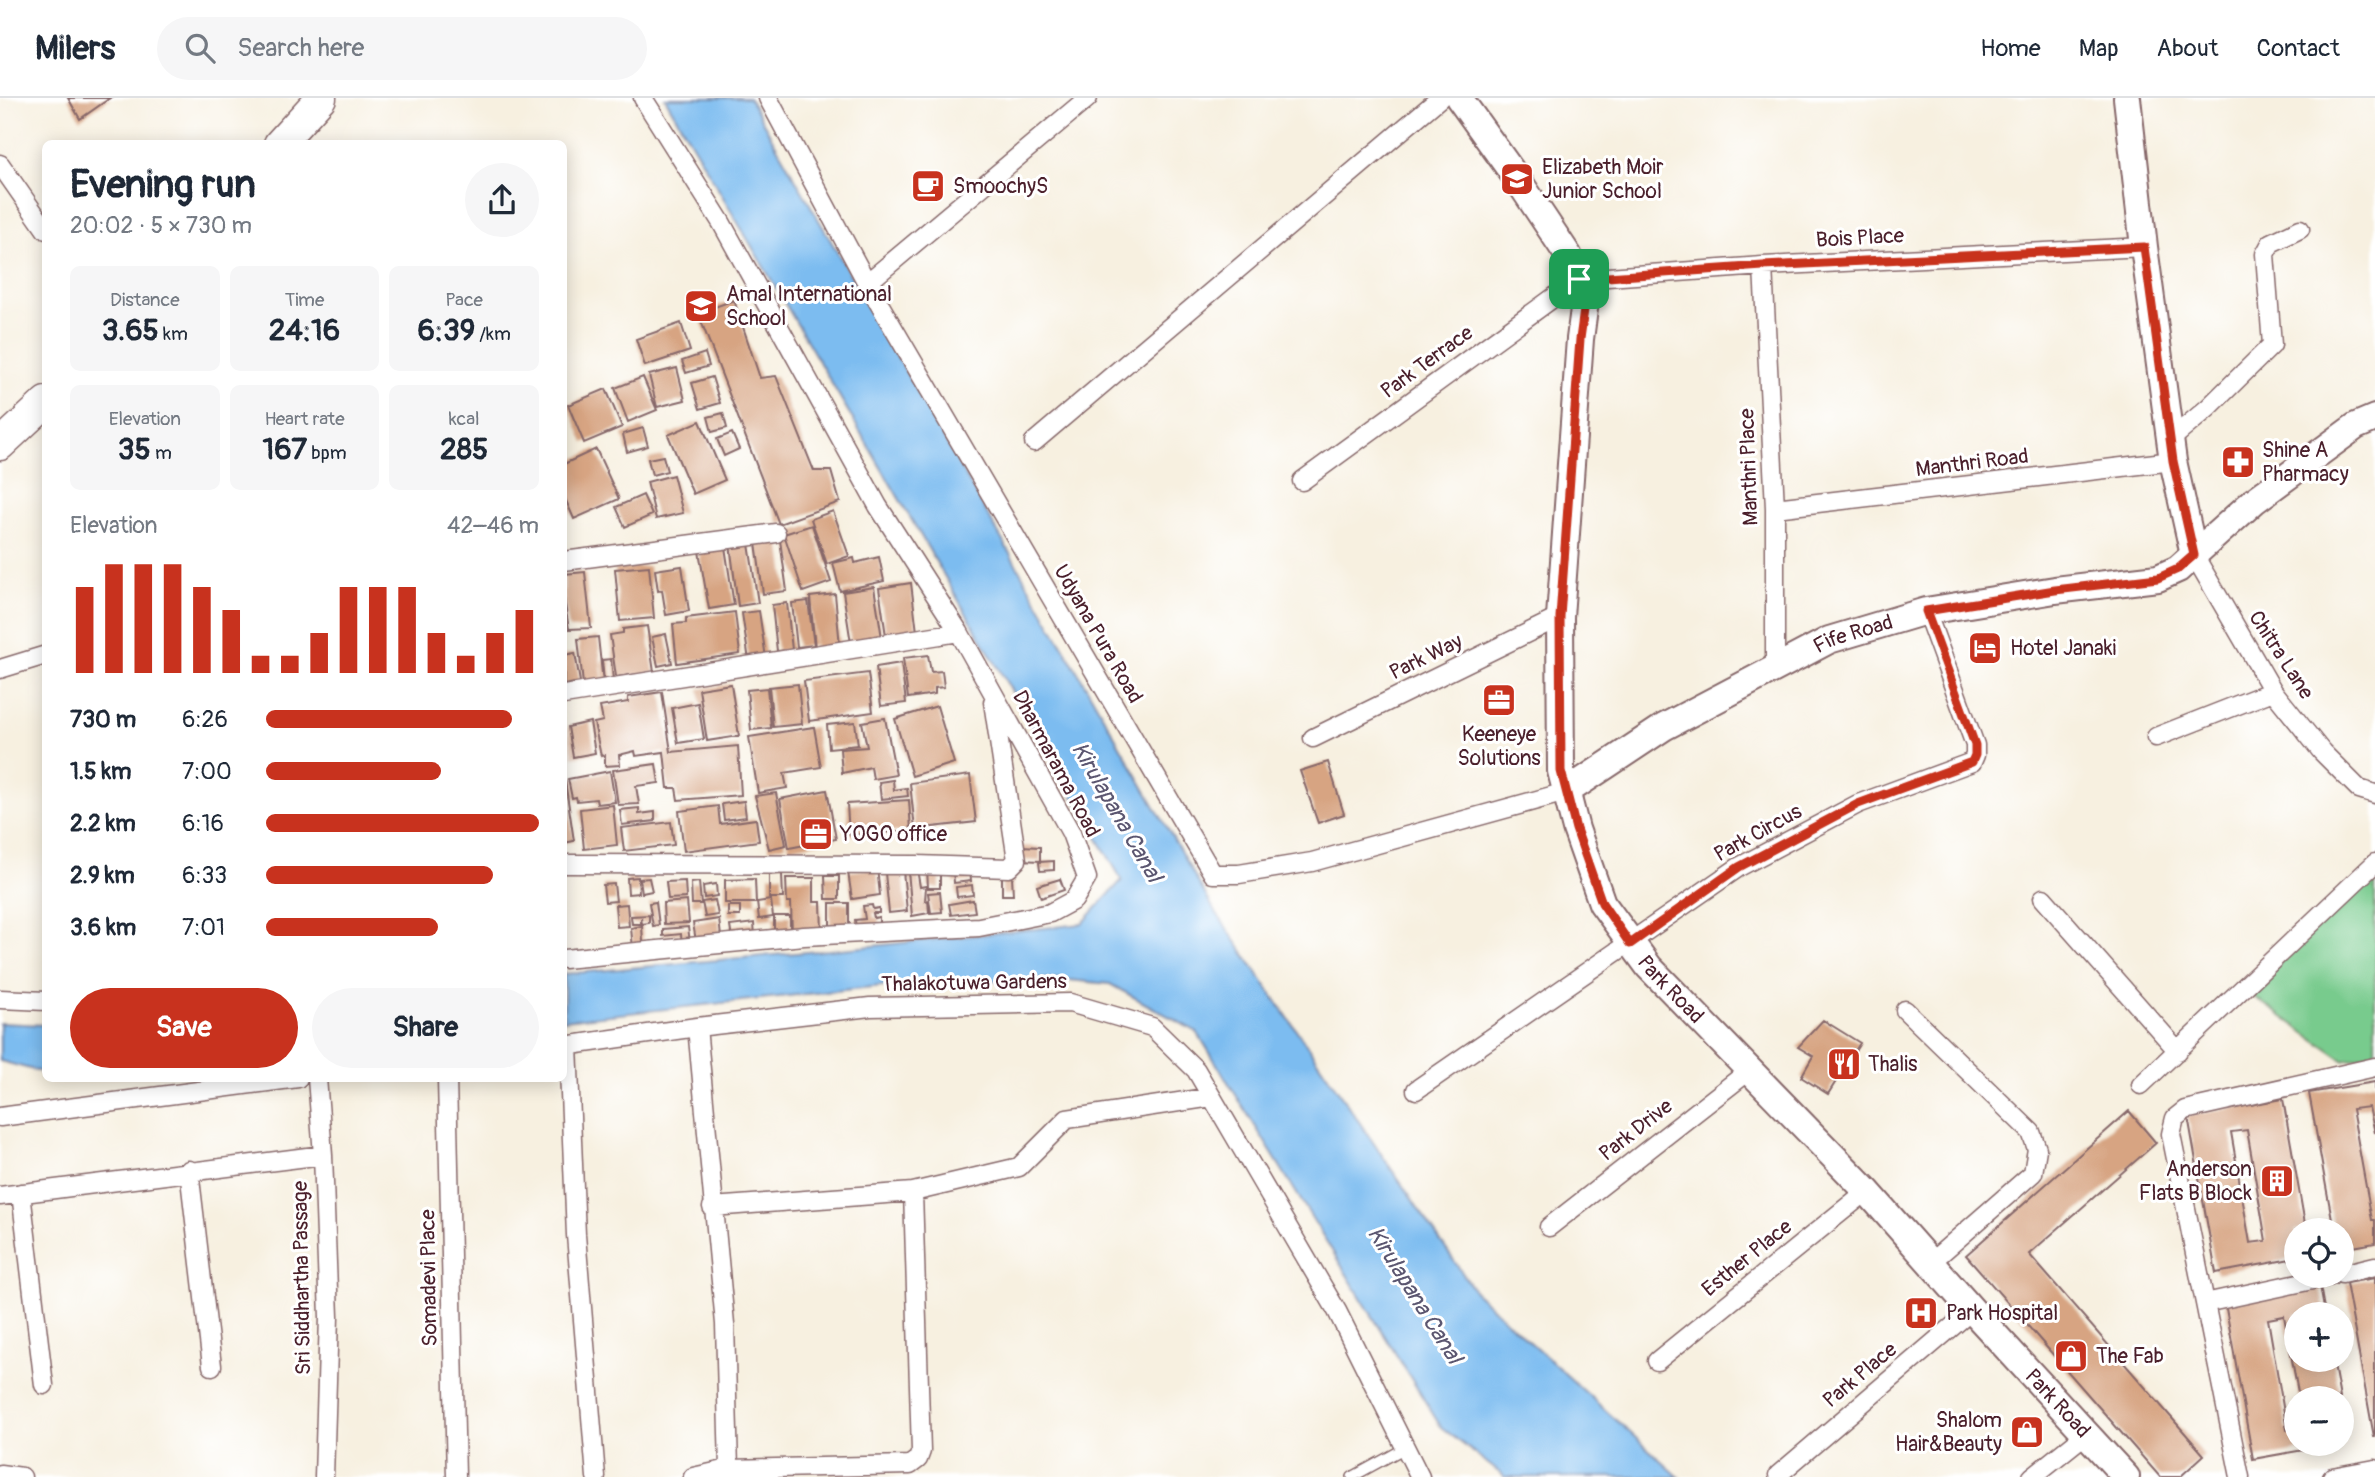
<!DOCTYPE html>
<html lang="en">
<head>
<meta charset="utf-8">
<style>
  :root { --surface:#fff; --page:#f6f6f7; --text:#1f2937; --muted:#747a83; --line:#e0e1e3; --accent:#c8321e }
  body { margin:0; font-family:Pangolin,sans-serif; background:var(--page); color:var(--text); height:100vh; display:flex; flex-direction:column; font-size:26px; white-space:nowrap }
  * { box-sizing:border-box; margin:0 }
  p { font-size:23px; color:var(--muted) }
  .icon { flex:none; width:38px; height:38px; fill:none; stroke:currentColor; stroke-width:2; stroke-linecap:round; stroke-linejoin:round }
  .map { position:relative; flex:1; overflow:hidden }
  .side { position:absolute; left:42px; top:42px; width:525px; height:942px; display:flex; flex-direction:column; background:var(--surface); border-radius:10px; box-shadow:0 4px 18px #0003 }
  .side>* { flex:none }
  .controls { position:absolute; left:2284px; top:1120px; display:grid; gap:14px }
  .controls a { display:grid; place-items:center; width:70px; height:70px; border-radius:50%; background:var(--surface); box-shadow:0 4px 18px #0003; font-size:35px }
  .pin { position:absolute; display:grid; place-items:center; width:60px; height:60px; color:#fff; margin:-30px; border-radius:14px; box-shadow:0 4px 10px #0006 }
  .round { display:grid; place-items:center; flex:none; width:74px; height:74px; border-radius:37px; background:var(--page) }
  .head { display:flex; align-items:center; justify-content:space-between; height:119px; padding:0 28px }
  h1 { font-size:38px; font-weight:700; line-height:52px }
  .figures { display:grid; grid-template-columns:repeat(3,1fr); gap:10px; height:119px; padding:7px 28px }
  .figures div { display:grid; align-content:center; border-radius:10px; background:var(--page); text-align:center }
  .figures b { font-size:30px; font-weight:700 }
  .figures small { font-size:19px; font-weight:400 }
  .figures p { font-size:19px }
  .chart { height:196px; padding:14px 28px }
  .chart p { display:flex; justify-content:space-between }
  .chart svg { width:100%; height:126px; margin-top:7px; stroke:var(--accent); stroke-width:6 }
  .cta { display:flex; gap:14px; margin-top:auto; padding:14px 28px }
  .cta a { flex:1; height:80px; border-radius:42px; background:var(--accent); color:#fff; font-size:28px; font-weight:700; line-height:80px; text-align:center }
  .cta a+a { background:var(--page); color:var(--text) }
  ul { padding:0 28px; list-style:none; font-size:23px }
  li { display:grid; grid-template-columns:112px 84px 1fr; align-items:center; height:52px }
  li i { height:18px; border-radius:9px; background:var(--accent) }
  header { display:flex; align-items:center; gap:42px; box-sizing:border-box; height:98px; padding:0 35px; background:var(--surface); border-bottom:2px solid var(--line) }
  header strong { font-size:33px }
  nav { display:flex; gap:38px; margin-inline-start:auto; font-size:24px }
  .search { width:490px; height:63px; background:var(--page); display:flex; align-items:center; gap:18px; box-sizing:border-box; padding:0 24px; border-radius:38px; color:var(--muted); font-size:26px }
  .map>svg:first-child { display:block }
  .green { fill:#78cb8d; stroke:#61755c; stroke-width:2 }
  .water { fill:#7bbcf0; stroke:#626e8e; stroke-width:2 }
  .building { fill:#d7a482; fill-rule:evenodd }
  .lines { fill:none; stroke-linecap:round; stroke-linejoin:round }
  .service-casing { stroke:#87686a; stroke-width:12 }
  .minor-casing { stroke:#87686a; stroke-width:21 }
  .secondary-casing { stroke:#87686a; stroke-width:30 }
  .trunk-casing { stroke:#87686a; stroke-width:33 }
  .service { stroke:#fff; stroke-width:9 }
  .minor { stroke:#fff; stroke-width:18 }
  .secondary { stroke:#fff; stroke-width:26 }
  .trunk { stroke:#fff; stroke-width:30 }
  .route-casing { stroke:#fff; stroke-width:14 }
  .route { stroke:#c8321e; stroke-width:9 }
  .labels { text-anchor:middle; dominant-baseline:central; stroke-width:6; stroke-linejoin:round; paint-order:stroke }
  .poi-label { font-size:21px; fill:#4a1f2b; stroke:#fff; text-anchor:start }
  .street-label { font-size:21px; fill:#4a1f2b; stroke:#fff }
  .water-label { font-size:23px; font-style:italic; fill:#5b5670; stroke:#fff }
</style>
</head>
<body>
<header>
<strong>Milers</strong>
<div class="search"><svg class="icon" aria-label="search" viewBox="0 0 24 24"><circle cx="10" cy="10" r="6"/><path d="M15 15l6 6"/></svg>Search here</div>
<nav><a>Home</a><a>Map</a><a>About</a><a>Contact</a></nav>
</header>
<div class="map">
<svg width="2375" height="1379" viewBox="0 0 2375 1379">
  <rect width="100%" height="100%" fill="#fff"/>
  <filter id="ink" filterUnits="userSpaceOnUse"><feTurbulence type="fractalNoise" baseFrequency=".0143" numOctaves="2"/><feDisplacementMap in="SourceGraphic" scale="14" xChannelSelector="R" yChannelSelector="G"/><feConvolveMatrix kernelMatrix="1 2 1 2 8 2 1 2 1" color-interpolation-filters="sRGB"/></filter>
  <filter id="wash" filterUnits="userSpaceOnUse"><feTurbulence type="fractalNoise" baseFrequency=".00686" numOctaves="4" result="noise"/><feDisplacementMap in="SourceGraphic" scale="28" xChannelSelector="R" yChannelSelector="G"/><feGaussianBlur stdDeviation="1.57" result="paint"/><feColorMatrix in="noise" values="0 0 0 0 0 0 0 0 0 0 0 0 0 0 0 0 0 1.4 0 .05"/><feComposite in="paint" operator="in"/></filter>
  <g filter="url(#wash)">
    <rect width="100%" height="100%" fill="#f7f0e0"/>
    <path class="green" d="M2375,767V955L2344,962L2244,892Z"/>
    <path class="water" d="M665,0H749L1213,810L1476,1195L1679,1379H1505L1441,1329L1197,934L1110,886L1058,881L910,885L564,922V876L863,849L1082,826L1122,782Z
      M0,925L45,927V975L0,963Z"/>
    <g id="blocks">
      <path class="building" d="M68,0H110L80,21Z
        M734,202L760,280L776,278L814,373H831L840,404L779,426L698,215Z
        M681,225L690,253L645,268L636,241Z
        M705,255L709,268L686,275L682,263Z
        M677,270L685,302L657,309L649,277Z
        M643,279L657,312L628,324L615,290Z
        M712,279L720,305L700,311L692,285Z
        M606,291L622,329L584,345L568,307Z
        M723,315L727,330L712,334L708,319Z
        M700,323L725,382L693,396L668,337Z
        M643,330L648,348L627,354L623,336Z
        M732,335L739,351L724,358L717,341Z
        M596,351L619,401L574,421L564,398V366Z
        M663,358L667,373L652,377L648,361Z
        M673,377L683,415L656,421L647,384Z
        M643,397L652,417L625,429L616,409Z
        M833,413L849,458L827,466L811,421Z
        M812,427L831,484L803,494L784,436Z
        M780,442L787,493L763,496L756,445Z
        M730,446H749L758,505L738,508Z
        M725,449L734,507L709,511L699,453Z
        M879,459L884,483L840,493L833,465L854,460L855,465Z
        M649,468L654,520L620,523L615,471Z
        M682,468L689,513L666,517L662,492L658,493L655,472Z
        M585,474L591,530L569,531L564,500V476Z
        M911,485L917,534L886,538L879,490Z
        M874,489L882,540L851,545L843,494Z
        M835,496L840,548L815,550L810,499Z
        M808,503L814,547L797,549L792,505Z
        M787,505L792,552L777,553L772,507Z
        M759,513L766,560L749,563L742,515Z
        M735,514L740,556L677,565L673,526L686,525V520Z
        M647,528L654,574L616,579L610,537L623,535V531Z
        M666,536L672,565L658,568L652,539Z
        M598,539L603,585L583,586L578,541Z
        M575,555L580,584L564,587V557Z
        M928,557L931,574L942,573L944,589L935,590V596L908,600L903,560Z
        M611,561L613,582L604,583L602,562Z
        M901,565L906,605L881,608L876,569Z
        M868,575L873,614L809,623L804,583Z
        M731,586L739,638L707,643L699,591Z
        M798,586L802,626L773,629L769,589Z
        M767,590L771,630L751,632L747,592Z
        M662,594L671,654L738,648L741,697L678,702L676,690H668L664,654L636,658L635,653L619,657L620,667L605,668V657L601,658L594,625L603,623L600,609L628,604V599Z
        M698,605L704,641L678,645L672,610Z
        M937,608L954,665L912,678L895,621Z
        M885,620L896,677L873,681L871,669L842,675L840,651L867,649L862,624Z
        M590,624L595,655L573,659L568,629Z
        M855,624L858,647L829,650L827,627Z
        M814,629L821,669L784,675L787,690L758,695L749,639Z
        M1328,664L1344,716L1318,725L1300,673Z
        M656,666L659,685L636,688L639,706L618,707L613,672Z
        M610,673L615,704L597,706L596,701L577,703L576,699L572,700L568,681Z
        M970,677L976,724L915,731L910,685Z
        M893,682L894,692L907,690L908,698L881,701L879,684Z
        M565,683L574,743L564,745V684Z
        M827,692L836,741L789,750L780,701Z
        M776,695L786,747L769,751L755,698Z
        M909,702L911,733L849,737L847,706Z
        M744,703L746,719L724,722L722,706Z
        M613,707L617,747L584,751L580,711Z
        M718,708L720,726L756,721L759,743L684,753L679,713Z
        M639,710V716L655,714V723L622,727L620,712Z
        M671,724L674,747L624,753L621,730Z
        M1021,748L1040,749V763L1021,762Z
        M1054,763V772L1040,773L1039,764Z
        M877,770L880,797L852,801L848,774Z
        M927,770H940V790H928Z
        M970,770L971,783L954,785L953,772Z
        M917,771L920,789L926,788L925,803L928,802L929,815L912,818L908,772Z
        M903,773L907,813L889,815L885,775Z
        M782,776L783,800H769V777Z
        M825,778H839V801H826Z
        M1002,778H1012L1013,797H1002Z
        M638,779L639,795L628,796L627,780Z
        M649,780L652,793L642,795L640,781Z
        M786,780H814V804H821L822,835L792,836L791,804H787Z
        M755,781L756,805H725V782Z
        M1060,781L1064,792L1041,800L1037,788Z
        M685,783L686,800L668,801L666,784Z
        M699,784L701,806H692L691,785Z
        M614,786L616,803L605,804L603,787Z
        M716,786L717,798L704,800L703,788Z
        M972,787L973,797L957,799L956,789Z
        M940,794L942,814L931,815L928,795Z
        M715,802L718,817L705,819L702,804Z
        M771,802L773,819L759,821L757,804Z
        M973,802L975,814L951,817L949,806Z
        M687,803L689,825L664,826L663,805Z
        M656,804L659,827L653,828L649,805Z
        M830,805H849V833H830Z
        M627,806L629,828L617,829L615,807Z
        M872,807L873,811L879,810V815H873L874,820L879,819V828L856,830L855,822L865,821L863,808Z
        M728,808H740V818H728Z
        M649,817V825L642,826L641,820V826H632L631,818Z
        M774,818H790V837L774,838Z
        M719,821L721,839L696,843L693,825Z
        M754,825L755,839L732,842L730,828Z
        M642,828L643,844H648L649,850H633L631,830Z
        M688,829L690,845L682,846L681,836L663,838V831Z
        M1823,922L1860,945L1828,996L1801,979L1813,958L1798,949Z
        M2375,984V1035L2369,1009L2352,1011L2372,1122H2375V1145L2342,1151V1132H2334L2309,995Z
        M2283,1001L2306,1132H2296V1160L2216,1175L2188,1018ZM2247,1032L2266,1143L2250,1145L2231,1034Z
        M2129,1013L2156,1045L2029,1156L2204,1357L2180,1379H2160L1966,1157Z
        M2375,1180V1339H2374L2346,1185Z
        M2320,1188L2325,1216H2296V1262H2333L2340,1300H2299L2284,1218L2268,1221L2287,1332L2296,1331V1346L2332,1347L2253,1361L2225,1205Z"/>
    </g>
  </g>
  <g filter="url(#ink)">
    <use href="#blocks" fill-opacity="0" stroke="#87686a" stroke-width="2"/>
    <g class="lines">
      <g class="service-casing">
        <path id="service" d="M1352,1379L1405,1350"/>
      </g>
      <g class="minor-casing">
        <path id="minor" d="M768,0L867,185L1213,776H1239L1312,764L1566,694
          M0,66L46,132
          M1763,168L1775,410V568
          M867,185L1088,0
          M2170,342L2208,310L2272,247L2265,156L2271,145L2300,131
          M1034,344L1440,0
          M1302,383L1579,181L1763,168L2144,149
          M1775,410L2173,363
          M2194,457L2273,593L2322,654L2359,691L2375,696
          M564,463L776,435
          M0,571L46,557
          M564,597L959,534
          M2156,639L2273,593
          M1313,640L1560,519
          M564,766L917,767L1009,770L1017,762L993,604
          M2043,800L2178,953
          M564,861L804,838L979,829L1050,815L1074,802L1087,780L1071,735L959,534L878,408L721,124L643,0
          M0,901L46,903
          M1905,912L2031,1034L2037,1051L2033,1075L1931,1164
          M697,929L725,1226L729,1371
          M564,948L697,929L870,909L1070,905L1152,929L1196,972L1337,1213L1420,1379
          M568,948L576,1137L596,1379
          M317,980L323,1057L329,1219L324,1379
          M447,980L456,1379
          M2141,987L2375,765
          M1416,992L1739,769L1858,706L1972,664L1975,657V647L1926,513
          M0,1019L298,980
          M189,1072L212,1268
          M913,1094L1019,1069L1067,1021L1212,999
          M21,1095L44,1287
          M0,1098L323,1057
          M1549,1129L1750,972
          M2342,1176L2375,1168
          M2205,1205L2331,1178
          M1657,1263L1867,1093
          M0,1376L22,1379
          M1778,1377L1972,1212
          M693,1379L729,1371L910,1367L918,1361L921,1353L913,1094L712,1109
          M2032,1379L2087,1335
          M2240,1379L2171,1036L2175,1020L2185,1012L2375,969
          M2332,1379L2375,1371"/>
      </g>
      <g class="secondary-casing">
        <g id="secondary">
          <path id="s1" d="M1459,0L1520,85L1568,157L1586,196L1580,241L1560,519L1561,673L1576,731L1602,805L1649,869L1867,1093L1972,1212L2126,1379"/>
          <path d="M2127,0L2144,149L2173,363L2194,457"/>
          <path id="s2" d="M1566,694L1664,629L1829,542L1926,513L2055,492L2158,480L2178,471L2254,403L2356,328L2375,320"/>
        </g>
      </g>
      <g class="trunk-casing">
        <path id="trunk" d="M279,46L321,0
          M0,347L46,304"/>
      </g>
      <use href="#service" class="service"/>
      <use href="#minor" class="minor"/>
      <use href="#secondary" class="secondary"/>
      <use href="#trunk" class="trunk"/>
    </g>
  </g>
  <g class="lines" filter="url(#ink)">
    <g class="route-casing">
      <path id="route" d="M2144,149L2173,363L2194,457L2178,471L2158,480L2055,492L1926,513L1975,647V657L1972,664L1858,706L1739,769L1630,846L1602,805L1576,731L1561,673L1560,519L1580,241L1586,197L1579,181L1763,168Z"/>
    </g>
    <use href="#route" class="route"/>
  </g>
  <defs>
    <g id="school-square" transform="scale(1.75)"><rect x="-9" y="-9" width="18" height="18" rx="4" fill="#c8321e" stroke="#fff"/><path d="M0-5L7-2L0 1L-7-2ZM-4 1L0 2.5L4 1V4Q0 6-4 4Z" fill="#fff"/></g>
    <g id="cafe-square" transform="scale(1.75)"><rect x="-9" y="-9" width="18" height="18" rx="4" fill="#c8321e" stroke="#fff"/><path d="M-5.5-4.5H6V0H3Q3 3.5 0 3.5H-2.5Q-5.5 3.5-5.5 0ZM3-3.2v2h1.7v-2ZM-6 4.5H4V6H-6Z" fill="#fff"/></g>
    <g id="pharmacy-square" transform="scale(1.75)"><rect x="-9" y="-9" width="18" height="18" rx="4" fill="#c8321e" stroke="#fff"/><path d="M-2-6h4v4h4v4h-4v4h-4v-4h-4v-4h4Z" fill="#fff"/></g>
    <g id="hotel-square" transform="scale(1.75)"><rect x="-9" y="-9" width="18" height="18" rx="4" fill="#c8321e" stroke="#fff"/><path d="M-6-4.5h1.5V1H6V5H4.5V3h-9V5H-6ZM-4 0a1.8 1.8 0 1 1 3.6 0ZM.5 0V-2.5h3Q6-2.5 6 0Z" fill="#fff"/></g>
    <g id="office-square" transform="scale(1.75)"><rect x="-9" y="-9" width="18" height="18" rx="4" fill="#c8321e" stroke="#fff"/><path d="M-6-3h4V-5.5h4V-3h4V5H-6ZM-1-4.5V-3h2v-1.5ZM-6 0V1H6V0Z" fill="#fff"/></g>
    <g id="restaurant-square" transform="scale(1.75)"><rect x="-9" y="-9" width="18" height="18" rx="4" fill="#c8321e" stroke="#fff"/><path d="M-5-6h1v4h1v-4h1v4h1v-4h1v5L-1.5 .5V6h-2V.5L-5-1ZM5-6V6H3V1.5H1.5Q1.5-4 5-6Z" fill="#fff"/></g>
    <g id="building-square" transform="scale(1.75)"><rect x="-9" y="-9" width="18" height="18" rx="4" fill="#c8321e" stroke="#fff"/><path d="M-4-6H4V6H1V3H-1V6H-4ZM-2.5-4.3h1.7v1.8h-1.7ZM.8-4.3h1.7v1.8H.8ZM-2.5-1h1.7V.8h-1.7ZM.8-1h1.7V.8H.8Z" fill="#fff"/></g>
    <g id="hospital-square" transform="scale(1.75)"><rect x="-9" y="-9" width="18" height="18" rx="4" fill="#c8321e" stroke="#fff"/><path d="M-5-5h3v3.5h4V-5h3V5h-3V1.5h-4V5h-3Z" fill="#fff"/></g>
    <g id="shop-square" transform="scale(1.75)"><rect x="-9" y="-9" width="18" height="18" rx="4" fill="#c8321e" stroke="#fff"/><path d="M-5-2.5h2.3a2.7 3.5 0 0 1 5.4 0H5L5.5 6h-11ZM-1.5-2.5h3a1.5 2.3 0 0 0-3 0Z" fill="#fff"/></g>
  </defs>
  <g fill-rule="evenodd">
    <use href="#school-square" x="1517" y="81"/>
    <use href="#cafe-square" x="928" y="88"/>
    <use href="#school-square" x="701" y="208"/>
    <use href="#pharmacy-square" x="2238" y="364"/>
    <use href="#hotel-square" x="1985" y="550"/>
    <use href="#office-square" x="1499" y="602"/>
    <use href="#office-square" x="816" y="736"/>
    <use href="#restaurant-square" x="1844" y="966"/>
    <use href="#building-square" x="2277" y="1083"/>
    <use href="#hospital-square" x="1921" y="1215"/>
    <use href="#shop-square" x="2071" y="1258"/>
    <use href="#shop-square" x="2027" y="1334"/>
  </g>
  <g class="labels">
    <g class="poi-label">
      <text x="1542" y="69">Elizabeth Moir<tspan x="1542" dy="24">Junior School</tspan></text>
      <text x="953" y="88">SmoochyS</text>
      <text x="726" y="196">Amal International<tspan x="726" dy="24">School</tspan></text>
      <text x="2262" y="352">Shine A<tspan x="2262" dy="24">Pharmacy</tspan></text>
      <text x="2010" y="550">Hotel Janaki</text>
      <text x="1499" y="636" text-anchor="middle">Keeneye<tspan x="1499" dy="24">Solutions</tspan></text>
      <text x="840" y="736">YOGO office</text>
      <text x="1868" y="966">Thalis</text>
      <text x="2252" y="1071" text-anchor="end">Anderson<tspan x="2252" dy="24">Flats B Block</tspan></text>
      <text x="1946" y="1215">Park Hospital</text>
      <text x="2096" y="1258">The Fab</text>
      <text x="2002" y="1322" text-anchor="end">Shalom<tspan x="2002" dy="24">Hair&amp;Beauty</tspan></text>
    </g>
    <g class="street-label">
      <text transform="translate(1860 140) rotate(-3)">Bois Place</text>
      <text transform="translate(1427 264) rotate(-36)">Park Terrace</text>
      <text transform="translate(1972 365) rotate(-7)">Manthri Road</text>
      <text transform="translate(1749 369) rotate(-92)">Manthri Place</text>
      <text transform="translate(1098 536) rotate(60)">Udyana Pura Road</text>
      <text stroke="none"><textPath href="#s2" startOffset="329">Fife Road</textPath></text>
      <text transform="translate(2281 557) rotate(57)">Chitra Lane</text>
      <text transform="translate(1426 559) rotate(-26)">Park Way</text>
      <text transform="translate(1056 666) rotate(62)">Dharmarama Road</text>
      <text transform="translate(1758 735) rotate(-29)">Park Circus</text>
      <text transform="translate(974 885) rotate(-1)">Thalakotuwa Gardens</text>
      <text stroke="none"><textPath href="#s1" startOffset="961">Park Road</textPath></text>
      <text transform="translate(1636 1032) rotate(-38)">Park Drive</text>
      <text transform="translate(1747 1160) rotate(-39)">Esther Place</text>
      <text transform="translate(302 1180) rotate(-91)">Sri Siddhartha Passage</text>
      <text transform="translate(429 1180) rotate(-91)">Somadevi Place</text>
      <text transform="translate(1860 1277) rotate(-40)">Park Place</text>
      <text stroke="none"><textPath href="#s1" startOffset="1528">Park Road</textPath></text>
    </g>
    <g class="water-label">
      <text transform="translate(1117 714) rotate(60)">Kirulapana Canal</text>
      <text transform="translate(1415 1197) rotate(58)">Kirulapana Canal</text>
    </g>
  </g>
</svg>
<div class="controls">
<a><svg class="icon" aria-label="locate" viewBox="0 0 24 24"><circle cx="12" cy="12" r="6"/><path d="M12 2v4M12 18v4M2 12h4M18 12h4"/></svg></a>
<a>+</a>
<a>−</a>
</div>
<div class="pin" style="left:1579px;top:181px;background:#1e9e55"><svg class="icon" aria-label="arrive" viewBox="0 0 24 24"><path d="M6 21V4h12l-3 4 3 4H6"/></svg></div>
<section class="side">
<div class="head"><div><h1>Evening run</h1><p>20:02 · 5 × 730 m</p></div><a class="round"><svg class="icon" aria-label="share" viewBox="0 0 24 24"><path d="M12 15V3M7 8l5-5 5 5M5 13v7h14v-7"/></svg></a></div>
<div class="figures">
<div><p>Distance</p><b>3.65<small> km</small></b></div>
<div><p>Time</p><b>24:16</b></div>
<div><p>Pace</p><b>6:39<small> /km</small></b></div>
</div>
<div class="figures">
<div><p>Elevation</p><b>35<small> m</small></b></div>
<div><p>Heart rate</p><b>167<small> bpm</small></b></div>
<div><p>kcal</p><b>285</b></div>
</div>
<div class="chart"><p><span>Elevation</span>42–46 m</p>
<svg viewBox="0 0 160 44" preserveAspectRatio="none"><path d="M5 44V14M15 44V6M25 44V6M35 44V6M45 44V14M55 44V22M65 44V38M75 44V38M85 44V30M95 44V14M105 44V14M115 44V14M125 44V30M135 44V38M145 44V30M155 44V22"/></svg>
</div>
<ul>
<li><b>730 m</b>6:26<i style="width:90%"></i></li>
<li><b>1.5 km</b>7:00<i style="width:64%"></i></li>
<li><b>2.2 km</b>6:16<i style="width:100%"></i></li>
<li><b>2.9 km</b>6:33<i style="width:83%"></i></li>
<li><b>3.6 km</b>7:01<i style="width:63%"></i></li>
</ul>
<div class="cta"><a>Save</a><a>Share</a></div>
</section>
</div>
</body>
</html>
